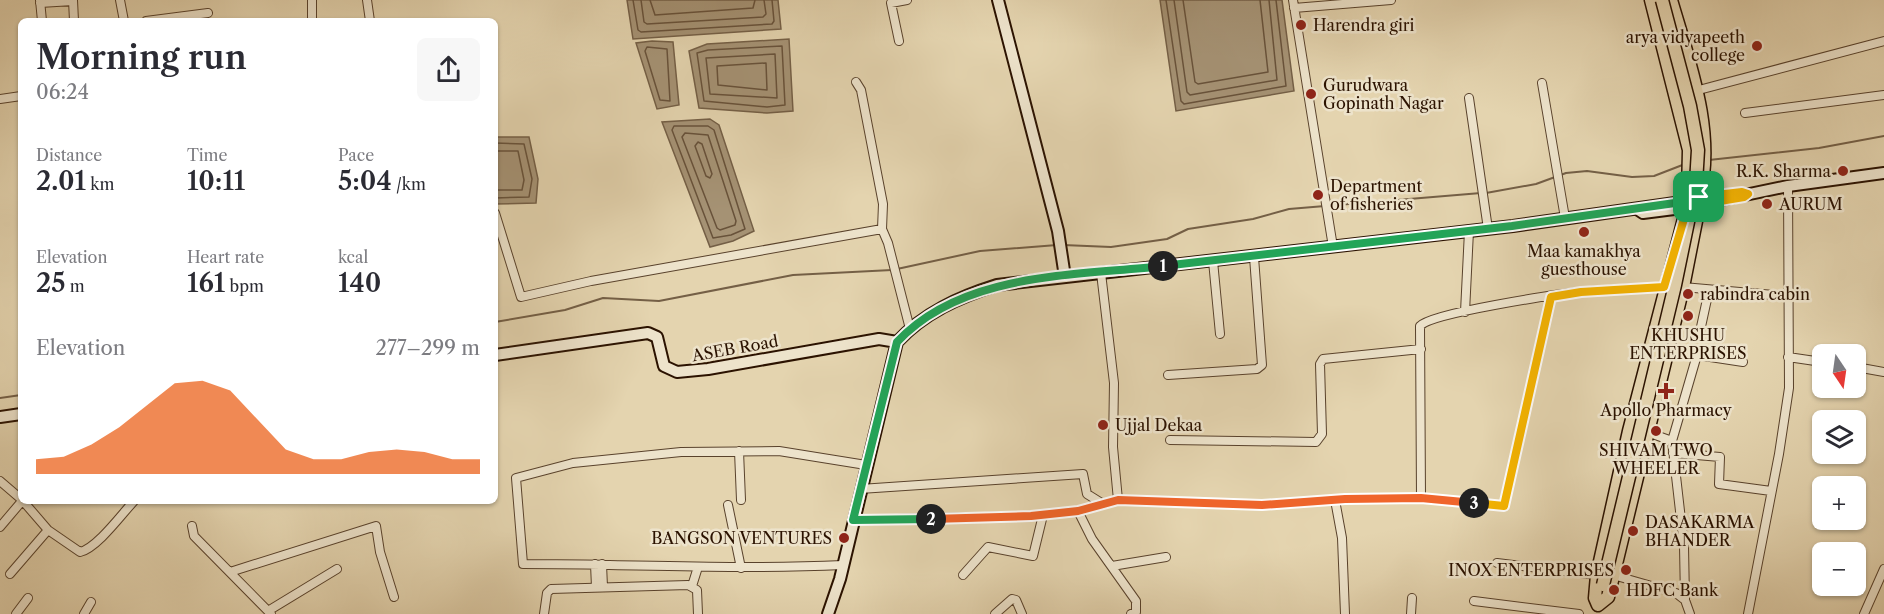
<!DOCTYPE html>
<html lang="en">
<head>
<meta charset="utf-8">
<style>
  :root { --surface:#fff; --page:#f7f7f7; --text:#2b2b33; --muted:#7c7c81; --accent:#ea580c }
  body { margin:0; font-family:"Libre Caslon Text",serif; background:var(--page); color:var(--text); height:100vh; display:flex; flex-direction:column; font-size:22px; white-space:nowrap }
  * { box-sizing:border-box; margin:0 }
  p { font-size:20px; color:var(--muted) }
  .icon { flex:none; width:33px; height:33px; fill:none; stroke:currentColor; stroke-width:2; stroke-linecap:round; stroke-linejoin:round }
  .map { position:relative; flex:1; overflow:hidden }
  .side { position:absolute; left:18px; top:18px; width:480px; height:486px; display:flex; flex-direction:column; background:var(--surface); border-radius:9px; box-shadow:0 2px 4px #0004 }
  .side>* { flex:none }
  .needle { width:39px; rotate:167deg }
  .fabs { position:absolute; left:1812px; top:344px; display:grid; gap:12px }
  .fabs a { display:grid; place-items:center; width:54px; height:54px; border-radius:9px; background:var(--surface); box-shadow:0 2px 4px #0004; font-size:30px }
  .pin { position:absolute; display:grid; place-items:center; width:51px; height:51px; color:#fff; margin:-26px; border-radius:12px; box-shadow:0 3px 9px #0006 }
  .km { position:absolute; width:30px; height:30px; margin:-15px; border-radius:50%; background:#222; color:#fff; font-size:16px; line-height:30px; text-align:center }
  .round { display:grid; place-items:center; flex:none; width:63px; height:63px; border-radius:9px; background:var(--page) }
  .summary { display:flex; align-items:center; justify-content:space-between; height:102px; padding:0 18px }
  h1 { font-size:33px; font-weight:600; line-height:45px }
  .stats { display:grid; grid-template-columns:repeat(3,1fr); gap:9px; height:102px; padding:6px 18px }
  .stats div { display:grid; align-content:center }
  .stats b { font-size:26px; font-weight:600 }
  .stats small { font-size:16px; font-weight:400 }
  .stats p { font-size:16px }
  .chart { height:168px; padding:12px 18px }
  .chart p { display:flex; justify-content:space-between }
  .chart svg { width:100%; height:108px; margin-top:6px; fill:var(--accent); opacity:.7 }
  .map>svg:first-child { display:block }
  .water { fill:#a59274; stroke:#745f46; stroke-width:1.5 }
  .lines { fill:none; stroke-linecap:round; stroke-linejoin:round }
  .shore { stroke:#68523a; stroke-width:1.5 }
  .stream { stroke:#745f46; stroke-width:2 }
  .street-casing { stroke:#59422c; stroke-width:10 }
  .secondary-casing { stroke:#2b1200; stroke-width:14 }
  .primary-casing { stroke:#2b1200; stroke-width:15 }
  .street { stroke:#ede3cb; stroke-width:8 }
  .secondary { stroke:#ede3cb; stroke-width:10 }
  .primary { stroke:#e4d4af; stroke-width:12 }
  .primary-bridge-casing { stroke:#2b1200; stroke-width:15; stroke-linecap:butt }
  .primary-bridge { stroke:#e4d4af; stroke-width:12 }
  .split-1-casing { stroke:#fff; stroke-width:12 }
  .split-2-casing { stroke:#fff; stroke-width:12 }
  .split-3-casing { stroke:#fff; stroke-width:12 }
  .split-4-casing { stroke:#fff; stroke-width:12 }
  .split-1 { stroke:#22a559; stroke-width:8 }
  .split-2 { stroke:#22a559; stroke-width:8 }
  .split-3 { stroke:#f0652b; stroke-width:8 }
  .split-4 { stroke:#f5b400; stroke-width:8 }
  .poi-dot { fill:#8f2418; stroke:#ede3cb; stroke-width:2 }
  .labels { text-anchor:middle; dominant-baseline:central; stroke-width:5; stroke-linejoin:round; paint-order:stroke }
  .poi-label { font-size:16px; fill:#2b1200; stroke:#ede3cb; text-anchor:start }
  .street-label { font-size:16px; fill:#2b1200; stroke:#ede3cb }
</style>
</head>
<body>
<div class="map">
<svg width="1884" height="614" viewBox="0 0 1884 614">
  <rect width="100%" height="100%" fill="#e4d4af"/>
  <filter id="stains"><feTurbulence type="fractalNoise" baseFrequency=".00333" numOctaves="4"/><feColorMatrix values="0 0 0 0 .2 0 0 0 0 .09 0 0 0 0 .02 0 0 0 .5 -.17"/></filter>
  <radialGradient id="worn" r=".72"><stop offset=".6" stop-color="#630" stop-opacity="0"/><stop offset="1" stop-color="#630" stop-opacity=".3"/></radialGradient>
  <path class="water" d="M627,0H778L781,29L633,39Z
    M1160,0H1282L1294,91L1176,111Z
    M789,39L793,111L767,113L699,108L689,51L707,44Z
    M652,41L673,42L679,105L657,109L636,43Z
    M710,119L719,125L754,231L733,241L710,247L662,122Z
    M495,137H529L538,179L536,203L495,204Z"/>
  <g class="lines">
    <path class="shore" d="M633,0L638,30L641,32L772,24L774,21L772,0
      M641,0L644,22L647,24L763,17L766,14L764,0
      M650,0L655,15L753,8L755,0
      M1166,0L1181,101L1184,104L1286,86L1276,0
      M1174,0L1187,92L1190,95L1277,80L1269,0
      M1183,0L1195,82L1198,84L1268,72L1260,0
      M782,46L785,105L767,107L704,101L697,53L708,50Z
      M647,47L667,49L670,101L660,100L645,51Z
      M775,54L777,98L710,94L706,58Z
      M766,63L767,90L718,85L717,66Z
      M674,126H708L714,130L745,229L731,235L713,238L672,130Z
      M685,133L708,135L736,221L735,225L720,230L717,228L682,137Z
      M698,142L702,144L712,174L710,178L706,176L695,146Z
      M495,143L524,144L532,179L529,197L495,198
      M495,151H518L524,180L522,190H495"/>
    <path class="stream" d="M1709,160L1819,148L1884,136
      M1486,193L1536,184L1566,173L1587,171L1632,177L1654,176L1685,164
      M1063,245L1111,247L1167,239L1188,229L1253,219L1289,209L1481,193
      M897,269L980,251L1057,245
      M495,322L565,310L603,298L659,301L793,275L892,270
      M0,398L21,395"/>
    <g class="street-casing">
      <path id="street" d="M40,0L42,21
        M73,0L74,21
        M120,0L124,21
        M367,0L370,21
        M1293,0L1333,247
        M40,3L73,1
        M1294,8L1391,0
        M146,21L208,13
        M312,21V0
        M899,41L891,3L907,0
        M856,82L861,90L883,204L882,229
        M1542,83L1565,218
        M1695,91L1884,41
        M1469,98L1488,229
        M0,99L21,96
        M1745,113L1884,95
        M495,213L521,297L591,281L882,229L888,243L910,329
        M1213,261L1220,334
        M1101,273L1114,383L1113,447L1118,500
        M1683,287L1787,296
        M1465,312L1469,231
        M1699,336L1709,290
        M1788,357L1822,362
        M1856,367L1884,372
        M1168,375L1257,369L1262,365L1254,257
        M1647,432L1672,441L1697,355L1743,362
        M1170,440L1316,442L1322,434L1320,364L1323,359L1421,349
        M1672,441L1684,546L1685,600
        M739,451L741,500
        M1673,453L1720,457L1719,484L1771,491
        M0,481L21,499
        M860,489L1083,474L1087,494L1103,504L1118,500L1262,505L1345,499L1421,498L1420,326C1431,313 1557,294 1581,292C1609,289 1637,289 1664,287
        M1421,498L1504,506L1551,297
        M1335,500L1342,538L1345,614
        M23,501L48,530L80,552C97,548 121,515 134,501
        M728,505L741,568
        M1078,511L1092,539L1136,601V612L1131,614
        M853,520L1031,516L1078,511L1103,504
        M192,526L194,536L271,614
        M0,527L22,501
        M1497,563L1597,575
        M595,564L596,587
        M602,564L603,587
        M843,565C736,570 630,564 523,564L516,478L573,463L681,452L779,451L866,465
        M1112,566L1166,557
        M230,572L376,526L380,552L394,597
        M10,574L48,530
        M963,575L988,547L1033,556L1043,515
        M1613,575L1676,593L1685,600L1690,614
        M692,586L698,567
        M1474,601L1579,614
        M268,611L337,569
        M16,614L28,598
        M84,614L91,602
        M544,614L547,593L551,589L688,585L697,590L698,614
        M995,614L1012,599L1016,600L1022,614
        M1411,614L1412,598
        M1748,614L1779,454L1789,388L1788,186
        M1864,614L1884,569"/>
    </g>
    <g class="secondary-casing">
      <path id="secondary" d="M998,0L1058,231L1065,277
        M1702,204L1788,186L1884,173
        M1637,209L1643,213L1682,208
        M495,355L648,333L657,337L664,366L677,372L708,369L879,339L897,342
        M0,417L21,414
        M828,614L840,579L897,342C924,313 959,297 997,285L1513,226L1682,202"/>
    </g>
    <g class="primary-casing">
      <path id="primary" d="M1651,0L1689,150L1688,194
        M1671,0C1689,62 1716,133 1699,197
        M1682 204a10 10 0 1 1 20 0a10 10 0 1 1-20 0Z
        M1598,605L1608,597L1683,287L1698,211
        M1598,605L1595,598L1597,575L1629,431L1684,219"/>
    </g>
    <use href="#street" class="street"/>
    <use href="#secondary" class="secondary"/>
    <use href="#primary" class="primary"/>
    <g class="primary-bridge-casing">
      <path id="primary-bridge" d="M1603,585L1675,285L1696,183L1698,150L1690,106L1662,0"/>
    </g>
    <use href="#primary-bridge" class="primary-bridge"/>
  </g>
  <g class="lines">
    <g class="split-1-casing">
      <path id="split-1" d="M1163,266L1512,226L1682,202L1685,196L1691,194L1699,197"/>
    </g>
    <g class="split-2-casing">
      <path id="split-2" d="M931,519L853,520L897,342C962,272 1074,276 1163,266"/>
    </g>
    <g class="split-3-casing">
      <path id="split-3" d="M931,519L1031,516L1078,511L1118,500L1262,505L1345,499L1421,498L1474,503"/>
    </g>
    <g class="split-4-casing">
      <path id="split-4" d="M1474,503L1504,506L1551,297L1581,292L1664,287L1686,212L1694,214L1699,210L1702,204L1744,197L1748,194L1742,192L1699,197"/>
    </g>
    <use href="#split-1" class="split-1"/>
    <use href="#split-2" class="split-2"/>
    <use href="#split-3" class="split-3"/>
    <use href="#split-4" class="split-4"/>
  </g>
  <g class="poi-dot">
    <circle cx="1301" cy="25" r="6"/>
    <circle cx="1757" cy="46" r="6"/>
    <circle cx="1311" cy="94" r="6"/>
    <circle cx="1843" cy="171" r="6"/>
    <circle cx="1318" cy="195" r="6"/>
    <circle cx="1767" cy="204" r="6"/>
    <circle cx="1584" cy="232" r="6"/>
    <circle cx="1688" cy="294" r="6"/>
    <circle cx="1688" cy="316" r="6"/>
    <path d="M1663 382h6v6h6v6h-6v6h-6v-6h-6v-6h6z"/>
    <circle cx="1103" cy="425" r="6"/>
    <circle cx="1656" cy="431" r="6"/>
    <circle cx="1633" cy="531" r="6"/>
    <circle cx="844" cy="538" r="6"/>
    <circle cx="1626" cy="570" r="6"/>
    <circle cx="1614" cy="590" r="6"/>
  </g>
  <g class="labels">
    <g class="poi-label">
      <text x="1313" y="25">Harendra giri</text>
      <text x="1745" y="37" text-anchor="end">arya vidyapeeth<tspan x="1745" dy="18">college</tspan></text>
      <text x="1323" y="85">Gurudwara<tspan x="1323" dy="18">Gopinath Nagar</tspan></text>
      <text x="1831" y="171" text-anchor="end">R.K. Sharma</text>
      <text x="1330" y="186">Department<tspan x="1330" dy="18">of fisheries</tspan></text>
      <text x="1779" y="204">AURUM</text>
      <text x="1584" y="251" text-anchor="middle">Maa kamakhya<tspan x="1584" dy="18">guesthouse</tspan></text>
      <text x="1700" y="294">rabindra cabin</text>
      <text x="1688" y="335" text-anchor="middle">KHUSHU<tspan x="1688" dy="18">ENTERPRISES</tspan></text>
      <text x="1666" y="410" text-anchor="middle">Apollo Pharmacy</text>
      <text x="1115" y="425">Ujjal Dekaa</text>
      <text x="1656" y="450" text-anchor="middle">SHIVAM TWO<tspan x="1656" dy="18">WHEELER</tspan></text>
      <text x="1645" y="522">DASAKARMA<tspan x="1645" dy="18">BHANDER</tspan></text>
      <text x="832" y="538" text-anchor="end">BANGSON VENTURES</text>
      <text x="1614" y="570" text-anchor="end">INOX ENTERPRISES</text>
      <text x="1626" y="590">HDFC Bank</text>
    </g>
    <g class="street-label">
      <text transform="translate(735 348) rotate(-10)">ASEB Road</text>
    </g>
  </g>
  <rect width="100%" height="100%" filter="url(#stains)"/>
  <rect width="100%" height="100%" fill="url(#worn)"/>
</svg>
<div class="fabs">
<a><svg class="needle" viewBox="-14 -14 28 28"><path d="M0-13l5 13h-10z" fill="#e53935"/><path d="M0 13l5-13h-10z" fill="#7c7c81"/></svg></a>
<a><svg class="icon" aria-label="layers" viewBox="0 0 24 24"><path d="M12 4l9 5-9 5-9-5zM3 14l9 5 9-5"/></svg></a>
<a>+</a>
<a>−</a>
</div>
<div class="pin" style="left:1699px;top:197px;background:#1e9e55"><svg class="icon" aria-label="arrive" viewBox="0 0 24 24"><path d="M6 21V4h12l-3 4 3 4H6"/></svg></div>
<b class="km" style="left:1163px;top:266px">1</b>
<b class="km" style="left:931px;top:519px">2</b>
<b class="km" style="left:1474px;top:503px">3</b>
<section class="side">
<div class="summary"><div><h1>Morning run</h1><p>06:24</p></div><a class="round"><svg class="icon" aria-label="share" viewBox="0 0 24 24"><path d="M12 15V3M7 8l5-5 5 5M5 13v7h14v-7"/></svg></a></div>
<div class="stats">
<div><p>Distance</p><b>2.01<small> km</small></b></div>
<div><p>Time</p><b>10:11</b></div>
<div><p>Pace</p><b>5:04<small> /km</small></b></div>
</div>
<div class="stats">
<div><p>Elevation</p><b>25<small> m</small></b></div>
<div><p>Heart rate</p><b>161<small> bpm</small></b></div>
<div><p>kcal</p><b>140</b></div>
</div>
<div class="chart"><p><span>Elevation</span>277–299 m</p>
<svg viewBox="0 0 160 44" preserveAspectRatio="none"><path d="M0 44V38L10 37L20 32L30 25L40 16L50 7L60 6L70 10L80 22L90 34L100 38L110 38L120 35L130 34L140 35L150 38L160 38V44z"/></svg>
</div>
</section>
</div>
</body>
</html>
